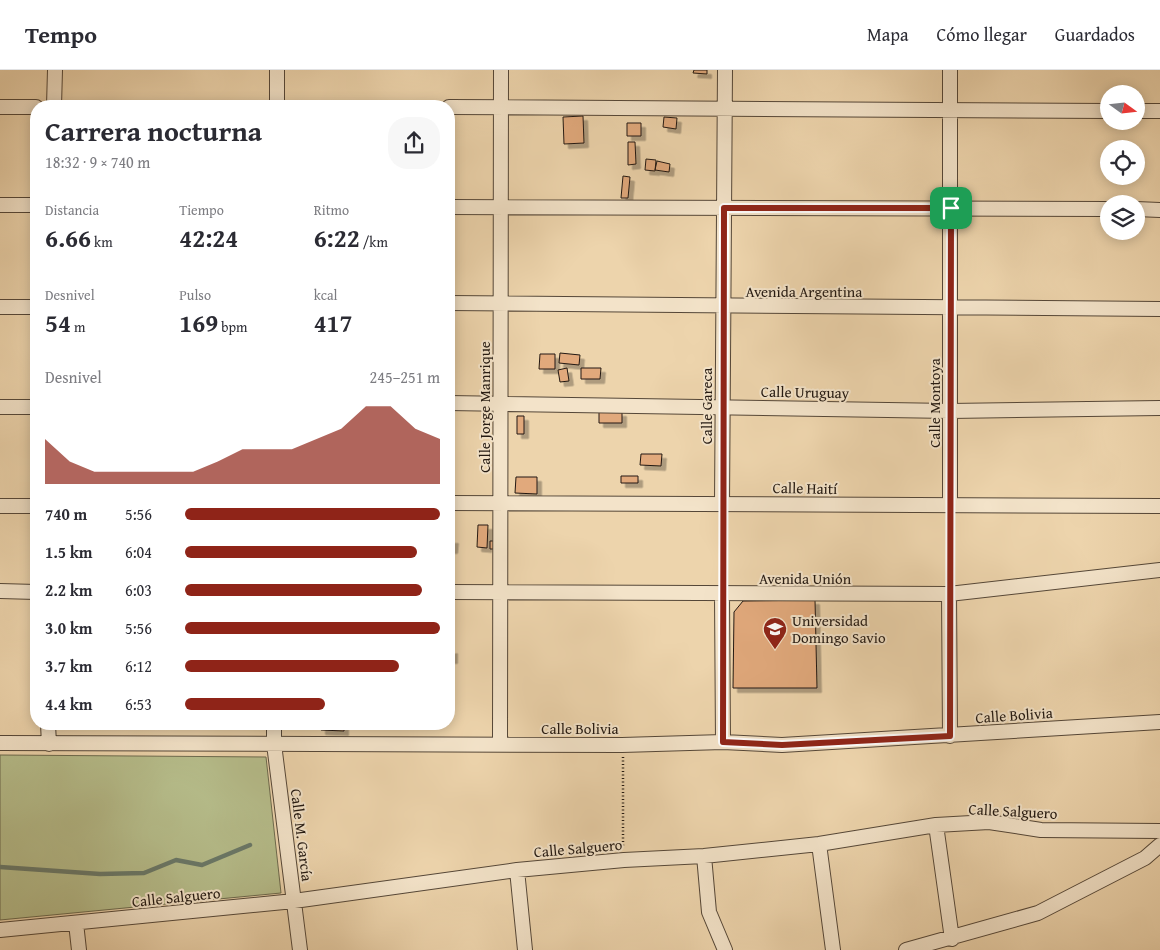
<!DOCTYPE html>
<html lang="es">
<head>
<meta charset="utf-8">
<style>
  :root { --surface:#fff; --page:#f7f7f7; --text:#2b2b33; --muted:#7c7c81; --line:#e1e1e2; --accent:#8f2418 }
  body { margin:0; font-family:"Gentium Book Plus",serif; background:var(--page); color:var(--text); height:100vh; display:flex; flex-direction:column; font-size:19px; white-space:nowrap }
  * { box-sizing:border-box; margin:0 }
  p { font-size:16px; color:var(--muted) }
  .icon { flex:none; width:28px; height:28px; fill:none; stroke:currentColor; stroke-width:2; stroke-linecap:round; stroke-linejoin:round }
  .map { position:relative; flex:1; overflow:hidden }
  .side { position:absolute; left:30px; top:30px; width:425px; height:630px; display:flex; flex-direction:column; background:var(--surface); border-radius:20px; box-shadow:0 2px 12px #0003 }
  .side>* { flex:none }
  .needle { width:32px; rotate:105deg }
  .fabs { position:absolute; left:1100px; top:15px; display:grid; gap:10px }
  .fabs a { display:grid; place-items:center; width:45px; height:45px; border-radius:50%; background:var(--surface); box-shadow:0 2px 12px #0003; font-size:25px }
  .pin { position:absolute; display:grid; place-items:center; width:42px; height:42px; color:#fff; margin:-21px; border-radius:10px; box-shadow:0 2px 8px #0006 }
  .round { display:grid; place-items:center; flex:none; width:52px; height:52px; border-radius:20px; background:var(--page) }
  .summary { display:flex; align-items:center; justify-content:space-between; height:85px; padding:0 15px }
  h1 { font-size:28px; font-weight:700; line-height:38px }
  .stats { display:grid; grid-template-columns:repeat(3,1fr); gap:8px; height:85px; padding:5px 15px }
  .stats div { display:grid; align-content:center }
  .stats b { font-size:25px; font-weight:700 }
  .stats small { font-size:14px; font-weight:400 }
  .stats p { font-size:14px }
  .chart { height:140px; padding:10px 15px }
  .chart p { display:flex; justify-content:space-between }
  .chart svg { width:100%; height:90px; margin-top:5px; fill:var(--accent); opacity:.7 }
  ul { padding:0 15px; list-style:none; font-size:16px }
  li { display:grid; grid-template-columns:80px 60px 1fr; align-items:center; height:38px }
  li i { height:12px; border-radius:6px; background:var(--accent) }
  header { display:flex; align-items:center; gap:30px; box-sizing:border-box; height:70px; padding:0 25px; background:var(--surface); border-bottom:1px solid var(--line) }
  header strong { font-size:24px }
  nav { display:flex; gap:28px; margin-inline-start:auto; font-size:18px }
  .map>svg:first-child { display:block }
  .green { fill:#b6bd8b; stroke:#6c6a4e }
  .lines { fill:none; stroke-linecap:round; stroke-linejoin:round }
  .stream { stroke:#6a7969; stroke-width:4.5 }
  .building { fill:#e1a97c; stroke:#221811; filter:url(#shadow) }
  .minor-casing { stroke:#554738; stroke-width:16 }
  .path { stroke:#221811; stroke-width:2.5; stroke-dasharray:1 2.5; stroke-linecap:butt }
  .minor { stroke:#f3e3c9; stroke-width:14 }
  .route-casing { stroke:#fff; stroke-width:10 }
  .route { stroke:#8f2418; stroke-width:6 }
  .labels { text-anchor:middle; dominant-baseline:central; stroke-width:4; stroke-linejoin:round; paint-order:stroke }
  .street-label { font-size:15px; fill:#221811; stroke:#f3e3c9 }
  .poi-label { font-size:15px; fill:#221811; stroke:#f3e3c9; text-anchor:start }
</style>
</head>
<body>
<header>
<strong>Tempo</strong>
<nav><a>Mapa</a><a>Cómo llegar</a><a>Guardados</a></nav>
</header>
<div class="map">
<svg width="1160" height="880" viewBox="0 0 1160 880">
  <defs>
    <filter id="shadow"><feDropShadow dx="4.5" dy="4.5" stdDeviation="0" flood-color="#0004"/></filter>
  </defs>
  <rect width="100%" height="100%" fill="#edd4ac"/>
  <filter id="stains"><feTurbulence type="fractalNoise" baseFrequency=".004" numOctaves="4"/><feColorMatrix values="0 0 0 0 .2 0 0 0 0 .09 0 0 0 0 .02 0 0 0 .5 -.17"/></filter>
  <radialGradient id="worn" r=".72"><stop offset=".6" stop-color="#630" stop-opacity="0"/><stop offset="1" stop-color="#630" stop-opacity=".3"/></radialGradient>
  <path class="green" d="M0,685L266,687L281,823L0,850Z"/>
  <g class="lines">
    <path class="stream" d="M0,797L100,804L144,803L176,790L202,795L250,775"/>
  </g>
  <path class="building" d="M694,0H707V4L693,3Z
    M583,46L584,73L564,74L563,47Z
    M664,47L677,48L676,59L663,57Z
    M627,53H641V66H627Z
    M628,72H635L636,94L628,95Z
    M646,89L656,90L655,101L645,100Z
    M657,91L670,94L669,102L655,100Z
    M623,106L630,107L628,128H621Z
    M560,283L580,285L579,295L559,293Z
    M540,284H555V299H539Z
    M567,298L569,311L560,312L558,300Z
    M581,298H601L600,309H581Z
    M599,342H622V353H599Z
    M517,346H524V364H517Z
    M641,384H662L661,396L640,395Z
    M621,406H638V413H621Z
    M516,407H537V424L515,423Z
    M478,455H488L487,478L477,477Z
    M449,469H454L453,479H449Z
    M490,471H498V479H490Z
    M815,530L817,618H733L734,542L743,531Z
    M453,579V589H449V580Z
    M321,655H344V661L321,660Z"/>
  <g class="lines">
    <g class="minor-casing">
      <path id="minor" d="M54,36L55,0
        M277,36V0
        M0,37H36
        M449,37L1109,41
        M1136,41H1160
        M0,135H36
        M449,137L1109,139
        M1136,139L1160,140
        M449,233L1160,239
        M0,237H36
        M449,333L950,341L1160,338
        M0,337H36
        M449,433L1160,436
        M722,434L725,0
        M0,436H36
        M950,436V0
        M0,521L36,522
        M449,522L949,524L1160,500
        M949,524L950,666
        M722,525L723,672
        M48,654L49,674
        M274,654V674L300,880
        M0,673L622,675L723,672L782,675L1160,652
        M500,674L501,0
        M936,755L952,869
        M819,774L833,880
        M704,786L709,842L725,880
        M517,800L525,880
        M76,853L79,880
        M0,860L294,831L517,800L624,790L704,786L819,774L936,755L989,752L1041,760L1160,761
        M906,880L1038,843L1145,788L1160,775"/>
    </g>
    <path class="path" d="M722,446V511
      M949,512L950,448
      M623,687V776"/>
    <use href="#minor" class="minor"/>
  </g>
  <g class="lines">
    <g class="route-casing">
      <path id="route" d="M724,138H951L950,666L782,675L723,672Z"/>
    </g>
    <use href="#route" class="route"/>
  </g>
  <defs>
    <g id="university-pin" transform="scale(1.25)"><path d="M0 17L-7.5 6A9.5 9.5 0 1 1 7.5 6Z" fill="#8f2418" stroke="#f3e3c9"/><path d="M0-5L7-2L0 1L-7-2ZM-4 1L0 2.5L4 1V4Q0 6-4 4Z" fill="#fff"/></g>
  </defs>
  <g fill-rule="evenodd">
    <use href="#university-pin" x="775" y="559"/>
  </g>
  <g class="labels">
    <g class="street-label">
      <text x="804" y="221">Avenida Argentina</text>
      <text transform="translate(805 322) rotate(1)">Calle Uruguay</text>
      <text transform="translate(934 333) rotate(-90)">Calle Montoya</text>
      <text transform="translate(706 336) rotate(-90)">Calle Gareca</text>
      <text transform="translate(484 337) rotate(-90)">Calle Jorge Manrique</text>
      <text transform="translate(805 418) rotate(1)">Calle Haití</text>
      <text x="805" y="508">Avenida Unión</text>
      <text transform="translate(1014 645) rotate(-4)">Calle Bolivia</text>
      <text x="580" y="658">Calle Bolivia</text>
      <text transform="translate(1013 741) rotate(3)">Calle Salguero</text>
      <text transform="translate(302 765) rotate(83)">Calle M. García</text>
      <text transform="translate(578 778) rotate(-5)">Calle Salguero</text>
      <text transform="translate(176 827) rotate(-6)">Calle Salguero</text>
    </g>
    <g class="poi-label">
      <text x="792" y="550">Universidad<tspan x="792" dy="17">Domingo Savio</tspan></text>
    </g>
  </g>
  <rect width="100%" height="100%" filter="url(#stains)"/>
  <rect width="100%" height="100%" fill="url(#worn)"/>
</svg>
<div class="fabs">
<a><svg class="needle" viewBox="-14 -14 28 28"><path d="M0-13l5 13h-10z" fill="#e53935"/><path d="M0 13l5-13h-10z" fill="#7c7c81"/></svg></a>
<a><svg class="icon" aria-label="locate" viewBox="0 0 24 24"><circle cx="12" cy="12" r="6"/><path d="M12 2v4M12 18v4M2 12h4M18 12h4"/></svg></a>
<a><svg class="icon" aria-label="layers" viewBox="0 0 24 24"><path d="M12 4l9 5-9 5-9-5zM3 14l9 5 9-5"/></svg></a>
</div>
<div class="pin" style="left:951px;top:138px;background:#1e9e55"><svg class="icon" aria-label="arrive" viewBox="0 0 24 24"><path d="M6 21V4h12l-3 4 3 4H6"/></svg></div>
<section class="side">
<div class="summary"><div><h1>Carrera nocturna</h1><p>18:32 · 9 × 740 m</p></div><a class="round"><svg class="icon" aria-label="share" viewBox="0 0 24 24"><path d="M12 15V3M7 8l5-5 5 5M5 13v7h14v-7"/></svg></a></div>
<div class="stats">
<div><p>Distancia</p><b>6.66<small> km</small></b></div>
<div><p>Tiempo</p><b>42:24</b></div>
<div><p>Ritmo</p><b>6:22<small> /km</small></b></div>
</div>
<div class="stats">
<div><p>Desnivel</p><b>54<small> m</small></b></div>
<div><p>Pulso</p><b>169<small> bpm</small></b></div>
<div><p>kcal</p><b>417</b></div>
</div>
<div class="chart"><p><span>Desnivel</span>245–251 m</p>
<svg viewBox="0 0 160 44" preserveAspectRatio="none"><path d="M0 44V22L10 33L20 38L30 38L40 38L50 38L60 38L70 33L80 27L90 27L100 27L110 22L120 17L130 6L140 6L150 17L160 22V44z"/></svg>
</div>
<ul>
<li><b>740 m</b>5:56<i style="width:100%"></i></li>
<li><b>1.5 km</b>6:04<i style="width:91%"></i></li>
<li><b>2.2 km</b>6:03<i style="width:93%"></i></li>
<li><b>3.0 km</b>5:56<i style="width:100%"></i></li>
<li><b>3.7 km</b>6:12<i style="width:84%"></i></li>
<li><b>4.4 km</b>6:53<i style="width:55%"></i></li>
</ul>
</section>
</div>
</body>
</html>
